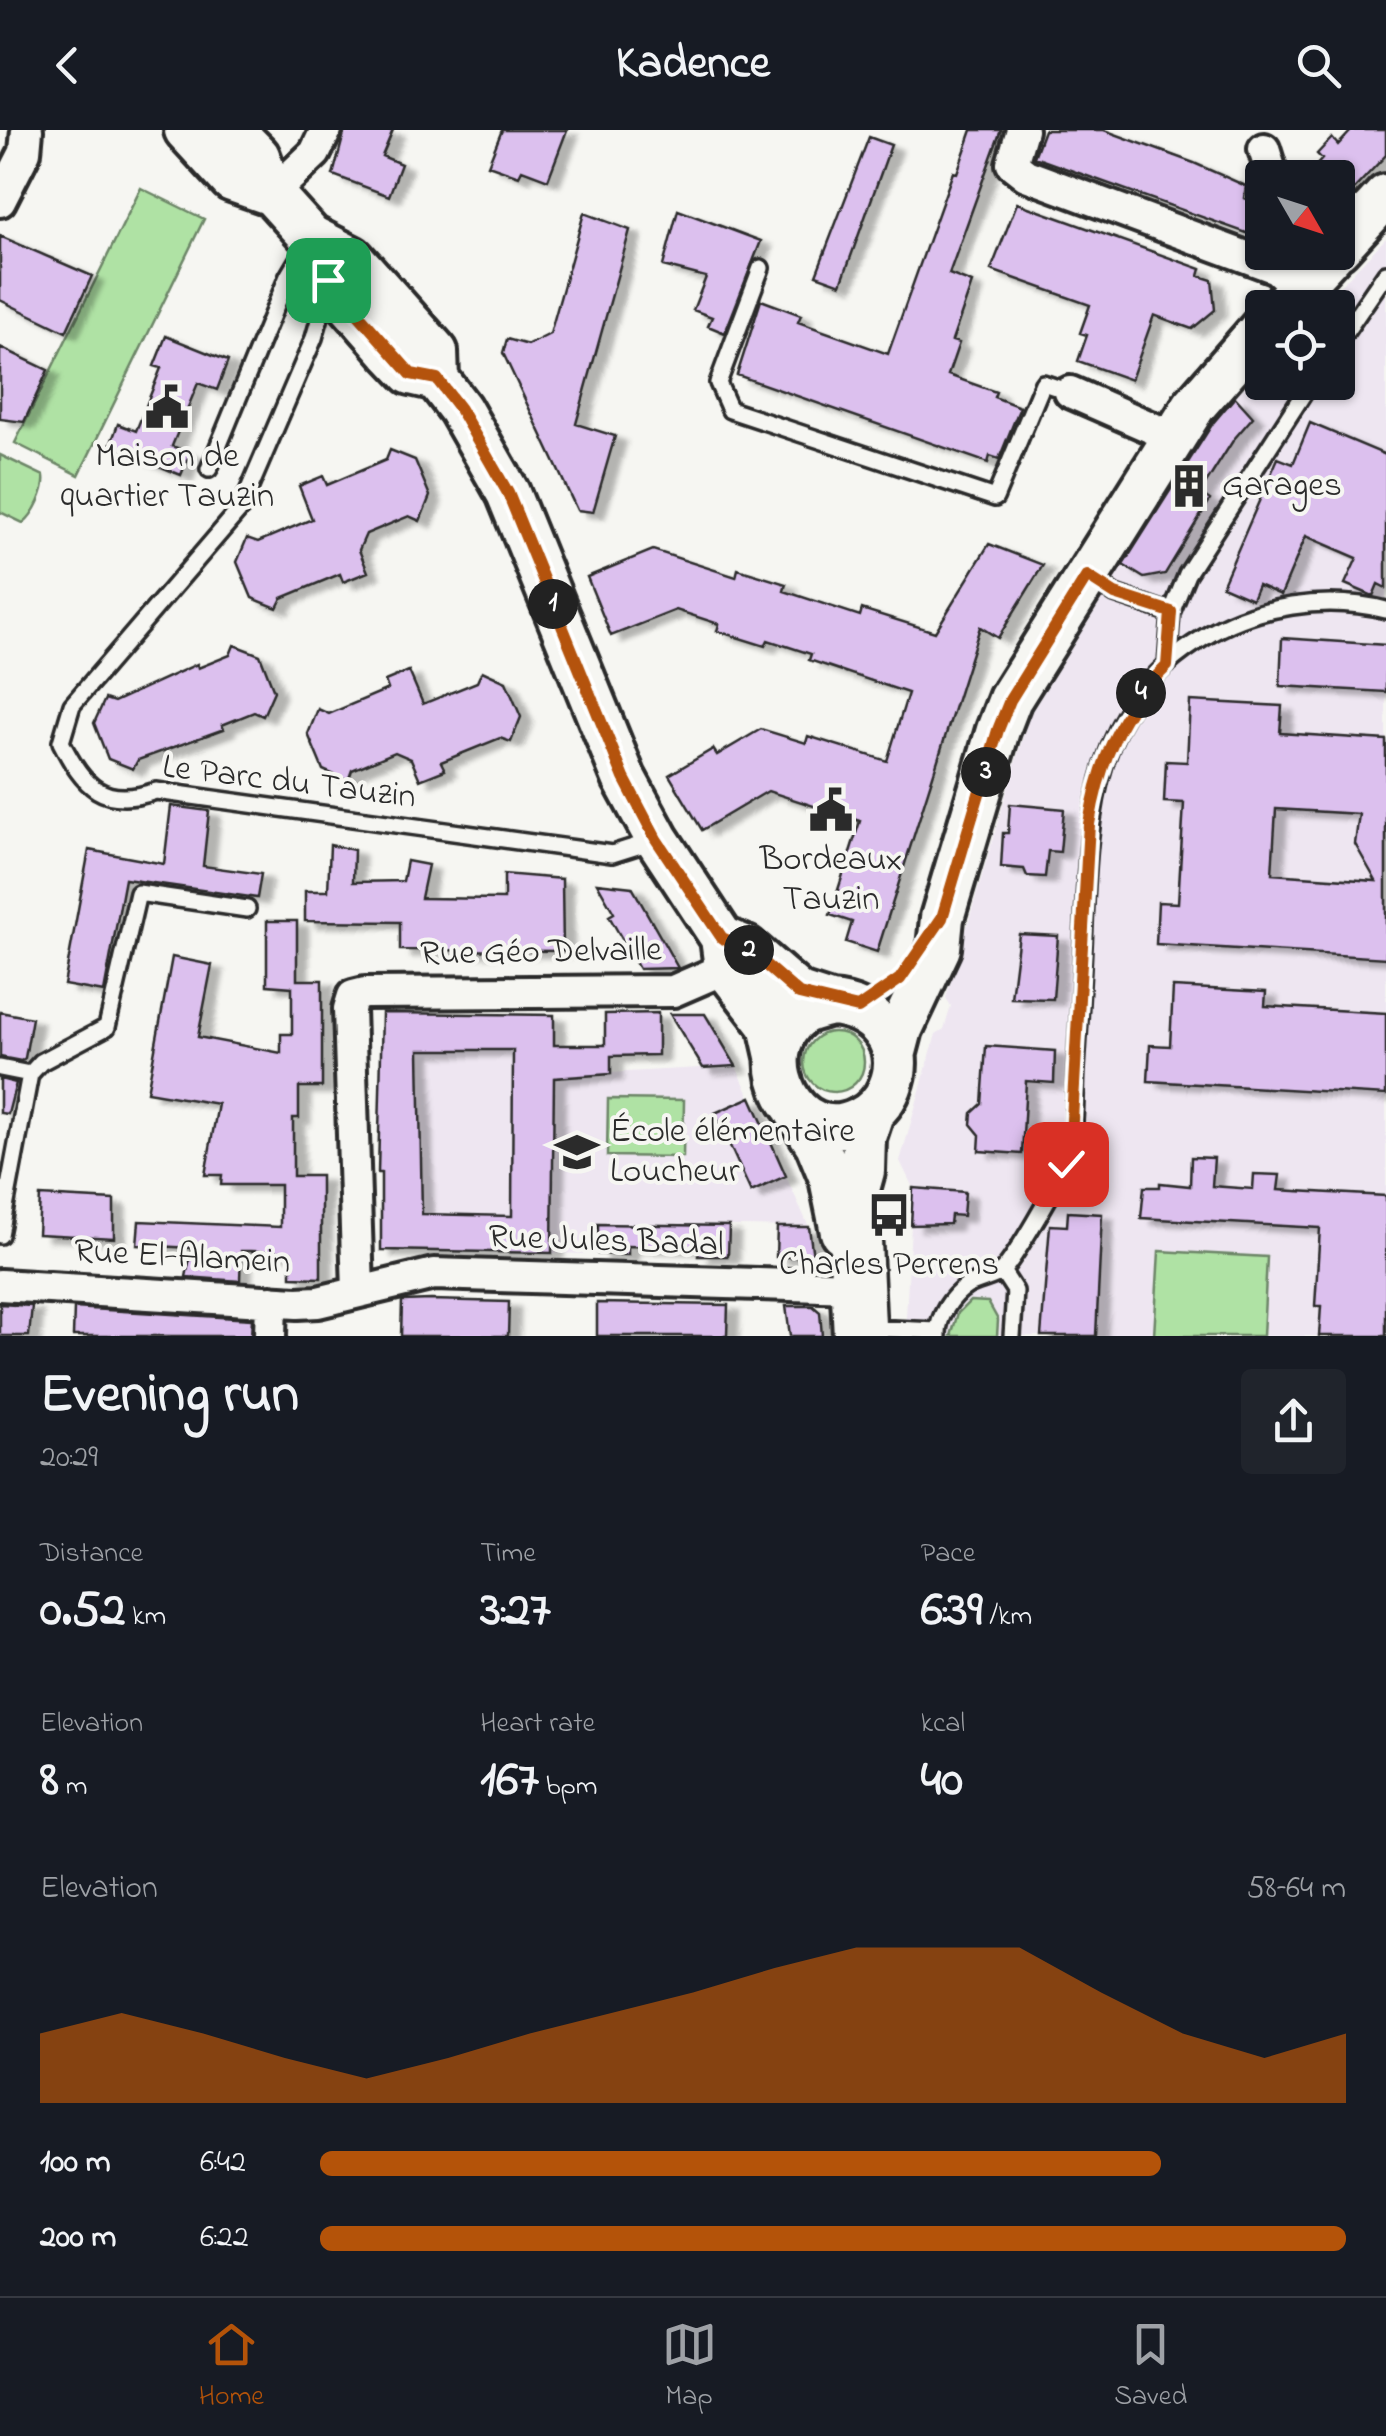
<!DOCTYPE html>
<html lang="en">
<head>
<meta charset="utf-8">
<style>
  :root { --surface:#171b24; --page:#20242c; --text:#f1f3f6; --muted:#9ea1a6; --line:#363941; --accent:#b45309 }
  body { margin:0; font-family:"Indie Flower",sans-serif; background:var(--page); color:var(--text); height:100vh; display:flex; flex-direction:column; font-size:38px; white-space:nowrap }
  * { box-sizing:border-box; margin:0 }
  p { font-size:32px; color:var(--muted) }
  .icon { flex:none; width:55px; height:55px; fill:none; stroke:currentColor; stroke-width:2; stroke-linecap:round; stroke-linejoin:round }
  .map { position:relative; height:1206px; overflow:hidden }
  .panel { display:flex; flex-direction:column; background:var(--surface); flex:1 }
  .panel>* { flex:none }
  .needle { width:65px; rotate:129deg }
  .tools { position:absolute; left:1245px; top:30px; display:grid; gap:20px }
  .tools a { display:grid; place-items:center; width:110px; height:110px; border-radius:10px; background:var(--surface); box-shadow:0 2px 8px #0004; font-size:50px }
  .pin { position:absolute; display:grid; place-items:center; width:85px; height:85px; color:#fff; margin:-42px; border-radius:20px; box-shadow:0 5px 15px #0006 }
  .km { position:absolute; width:50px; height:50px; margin:-25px; border-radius:50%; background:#222; color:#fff; font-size:28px; line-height:50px; text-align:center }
  .round { display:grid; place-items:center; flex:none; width:105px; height:105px; border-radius:10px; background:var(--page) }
  .overview { display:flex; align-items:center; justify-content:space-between; height:170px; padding:0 40px }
  h1 { font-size:55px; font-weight:700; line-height:75px }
  .metrics { display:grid; grid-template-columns:repeat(3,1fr); gap:15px; height:170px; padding:10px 40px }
  .metrics div { display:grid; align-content:center }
  .metrics b { font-size:50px; font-weight:700 }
  .metrics small { font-size:28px; font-weight:400 }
  .metrics p { font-size:28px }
  .chart { height:280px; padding:20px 40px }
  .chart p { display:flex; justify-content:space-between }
  .chart svg { width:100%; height:180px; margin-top:10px; fill:var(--accent); opacity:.7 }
  ul { padding:0 40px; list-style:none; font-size:32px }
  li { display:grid; grid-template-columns:160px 120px 1fr; align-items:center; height:75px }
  li i { height:25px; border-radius:12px; background:var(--accent) }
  header { display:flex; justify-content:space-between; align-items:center; height:130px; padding:0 40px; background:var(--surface); font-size:45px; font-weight:700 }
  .menu { display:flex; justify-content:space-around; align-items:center; height:140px; border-top:2px solid var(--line); background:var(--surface); font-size:28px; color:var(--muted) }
  .menu a { display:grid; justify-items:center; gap:5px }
  .menu .on { color:var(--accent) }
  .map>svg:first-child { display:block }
  .built { fill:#eee6f1 }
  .green { fill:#afe2a4; stroke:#6d8668; stroke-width:2.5 }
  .building { fill:#dcc0ee; stroke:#2b2b2b; stroke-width:2.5; fill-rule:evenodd; filter:url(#shadow) }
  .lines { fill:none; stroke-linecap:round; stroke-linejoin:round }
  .lane-casing { stroke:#2b2b2b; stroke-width:22 }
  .street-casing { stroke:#2b2b2b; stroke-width:38 }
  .secondary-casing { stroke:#2b2b2b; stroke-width:50 }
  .lane { stroke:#f6f6f2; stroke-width:15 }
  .street { stroke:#f6f6f2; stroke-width:30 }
  .secondary { stroke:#f6f6f2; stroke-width:42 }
  .route-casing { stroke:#fff; stroke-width:20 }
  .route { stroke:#b45309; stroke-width:12 }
  .labels { text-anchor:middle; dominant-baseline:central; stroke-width:8; stroke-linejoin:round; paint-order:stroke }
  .poi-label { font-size:35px; fill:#2b2b2b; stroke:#f6f6f2 }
  .street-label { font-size:35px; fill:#2b2b2b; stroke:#f6f6f2 }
</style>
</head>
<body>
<header><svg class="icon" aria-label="back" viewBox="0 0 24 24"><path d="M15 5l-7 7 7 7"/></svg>Kadence<svg class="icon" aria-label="search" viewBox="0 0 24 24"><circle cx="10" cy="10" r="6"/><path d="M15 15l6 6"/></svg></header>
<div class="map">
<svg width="1386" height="1206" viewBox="0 0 1386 1206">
  <defs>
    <filter id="shadow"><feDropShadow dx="11" dy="6" stdDeviation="2.5" flood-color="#0004"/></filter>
  </defs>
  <rect width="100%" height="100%" fill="#f6f6f2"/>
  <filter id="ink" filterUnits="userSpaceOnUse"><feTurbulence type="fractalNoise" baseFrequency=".01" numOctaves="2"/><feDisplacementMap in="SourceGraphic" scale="20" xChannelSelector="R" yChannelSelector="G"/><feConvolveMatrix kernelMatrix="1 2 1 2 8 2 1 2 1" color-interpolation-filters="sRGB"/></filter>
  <g filter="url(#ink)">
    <path class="built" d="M1386,108V1206H905L913,1058L900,1031L936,904L944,899L951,876L946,868L1029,586L1205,304L1234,268L1262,238V252H1338V178L1320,177Z
      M382,883L554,885V946L736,936L809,1097L599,1094L598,1124L381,1120V1043H378Z"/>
    <path class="green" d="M141,58L204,89L79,345L15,313Z
      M0,325L44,346C46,360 34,385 23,393L0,382Z
      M804 932a30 30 0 1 1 60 0a30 30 0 1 1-60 0Z
      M608,969L684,970L683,1027L607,1026Z
      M1159,1121L1267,1127L1263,1206H1154Z
      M970,1171L988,1172L998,1190L997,1206H951L958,1183Z"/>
    <path class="building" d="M345,0H393L382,26L401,34L389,66L333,45Z
      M502,0H567L548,50L522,40L519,46L488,35Z
      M972,0H1001L949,144L972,153L952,211L959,213L948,245L996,262L994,267L1020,277L999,329L990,326L988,333L737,245L761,170L801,185L798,192L888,224L953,42L957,43Z
      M1044,0H1104L1194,33L1246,56L1244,68L1262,74L1252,105L1034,27Z
      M1352,0H1386V25L1338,76V48H1305L1322,29L1317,24L1332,8L1338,15Z
      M869,7L891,15L841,154L816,145Z
      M1017,73L1201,139L1199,146L1212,150L1215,180L1192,199L1154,185L1131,250L1078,231L1087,205L1080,203L1090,175L991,140Z
      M678,80L761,111L725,203L708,196L712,187L693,180L706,147L663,136Z
      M584,83L630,100L576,294L615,306L593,382L577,380L503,223L507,209L528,215L550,204Z
      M0,106L92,146L66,202L0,170Z
      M166,206L228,231L217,260L198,253L172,316L190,323L181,345L110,316L118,294L136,301L161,238L154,236Z
      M0,217L48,240L24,292L0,289Z
      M1235,267L1253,287L1234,309L1200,363L1210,370L1165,444L1144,448L1123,435L1213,293Z
      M1310,293L1386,325V458L1378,454L1373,466L1345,454L1357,428L1306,406L1281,465L1258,455L1252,469L1222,456L1278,328L1293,334Z
      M390,320L415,330L430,366L420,391L409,386L366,404L359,420L368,442L343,452L340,444L282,468L277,478L252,468L237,432L247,408L258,412L312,389L299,356L323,346L327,355L386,330Z
      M989,414L1043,435L998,508L980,497L877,822L846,812L852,792L830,785L860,691L768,661L702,700L669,645L713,619L717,625L761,599L806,613L808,606L887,631L908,563L809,530L811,524L768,510L765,516L717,501L719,494L676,480L611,506L587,447L653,420L736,447L738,439L786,454L784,461L860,486L862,479L935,502Z
      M1282,508L1386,515V562L1280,556Z
      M234,515L260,525L274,561L263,586L254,582L222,595L224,599L138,630L133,639L108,629L94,593L105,569L114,572L197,534L198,538L230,525Z
      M409,541L423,574L477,552L482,541L506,552L521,587L511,612L500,608L441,632L445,640L420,650L411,629L395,622L352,640L348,651L323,640L308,604L318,579L329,584L388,559L385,551Z
      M1190,571L1282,576L1280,603L1386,610V828L1156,814L1158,772L1178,773L1184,673L1164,672L1166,631L1187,632ZM1276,679L1359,684L1355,714L1376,751L1272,744Z
      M1010,674L1064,679L1060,722L1048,721L1045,747L1027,746L1024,739L1001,737L1003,703H1008Z
      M171,676L209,681L203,736L261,744L257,768L125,749L104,862L64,855L89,720L164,734Z
      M330,715L354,720L353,752L403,751L407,731L428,735L421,768L504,769V744L562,749L563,821L400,820V792L305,791V761H328Z
      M597,753L632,757L678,838L639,839L609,786L614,783Z
      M267,791H297V850H322V957H299V988H293V1046H321V1148L291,1147V1122L250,1121H241L240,1151L186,1147L192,1118L137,1115L139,1091L280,1097V1055H221L222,1045H205L218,974L147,962L172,827L212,835L198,907L281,923V904H292V857L267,855Z
      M1019,804L1058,806L1053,869L1011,868Z
      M1173,857L1266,862L1265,876L1386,883V965L1148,951L1150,915L1170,916Z
      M0,882L32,888L25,928L21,931L0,927Z
      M382,883L554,885V915H605V884L658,883V925L611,926V944L554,948L552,1123L381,1120V1043H378ZM419,920H513L512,1086L422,1084Z
      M670,884H705L736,936L703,938Z
      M986,916L1055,921L1054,953L1026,951L1022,1024L979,1021L980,1005L971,994L972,983L982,974Z
      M0,949L16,953L8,984L0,983Z
      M751,967L786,1046L751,1062L715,983Z
      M1191,1027L1214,1028L1212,1056L1253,1059L1254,1044L1280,1045L1278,1060L1386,1066V1206H1319L1321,1176H1315L1320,1098L1141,1088L1144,1057H1160V1053L1190,1056Z
      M913,1058L965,1062L963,1086L951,1085L950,1094L911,1095Z
      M40,1066L114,1070V1108L38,1104Z
      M1068,1082L1102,1084L1096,1206H1041L1050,1095L1067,1096Z
      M598,1094L729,1096L728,1126H698L699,1118L628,1116V1125L598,1124Z
      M777,1097H809L813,1127H776Z
      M431,1170L509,1172L508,1206H401L402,1171Z
      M597,1173L728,1175L727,1206H597Z
      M0,1174L32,1176L29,1206H0Z
      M786,1176H813L820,1182L822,1206H790Z
      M74,1178L252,1189L251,1206H73Z"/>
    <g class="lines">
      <g class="lane-casing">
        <path id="lane" d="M761,138L718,253L730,280L995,368L1043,253L1070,262
          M328,159L314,208L241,378L72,575L61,612C84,657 103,679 156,661L612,724L653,711
          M1338,213L1386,143
          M209,339L288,146L307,114
          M1088,446L1115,464L1171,483
          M1167,535L1171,483L1187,444L1311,252
          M0,938L30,944
          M873,1100L878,1206
          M0,1105L30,944L41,932L107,897L138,763L247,779
          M1002,1141L1015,1161L1012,1206
          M871,1198L937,1201
          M938,1206C937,1188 951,1166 967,1156C977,1150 993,1148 1002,1141C1014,1130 1057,1054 1065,1037C1077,1008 1074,969 1076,939C1079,891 1082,843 1084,794C1089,680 1094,574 1203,508C1255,475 1327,465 1386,480"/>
      </g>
      <g class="street-casing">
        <path id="street" d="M1022,0L1012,34L1026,45L1276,138L1299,159
          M1264,19L1273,48
          M272,64L315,23L326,0
          M0,71L25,22L27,0
          M1070,262L1173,307
          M0,1155L297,1173L318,1172L434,1144L853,1157
          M358,1161L349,879L353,866L365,863L673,861L726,838
          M270,1206L271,1171"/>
      </g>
      <g class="secondary-casing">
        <path id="secondary" d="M186,0L232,50L272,64
          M232,0L258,26L272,64L311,107L352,128L436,222L437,249L460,279L508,363L624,648L657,709L722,808L726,838L770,895L777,926
          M311,107L328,150L391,222L411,243L437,249
          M1338,118L1386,66
          M1281,178L1333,122
          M722,808L746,818L799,864L830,874
          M830,874C874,876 908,913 890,957C884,972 874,983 859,990C795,1022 747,925 801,884C809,879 821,877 830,874Z
          M895,922L901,899L939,818L942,788L998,600L1010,569L1194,276L1262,198
          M795,979L817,1014L831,1048L842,1102
          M855,1206L851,1126L856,1093L855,1070L863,1041L864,1007L872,983"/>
      </g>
      <use href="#lane" class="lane"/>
      <use href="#street" class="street"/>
      <use href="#secondary" class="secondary"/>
    </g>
  </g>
  <g class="lines" filter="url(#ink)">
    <g class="route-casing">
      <path id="route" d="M328,150L411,244L437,249L460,279L508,363L624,648L656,709L722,808L746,818L799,864L858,878L900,849L942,788L998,600L1010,570L1087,446L1115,464L1171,482L1167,536C1121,580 1099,632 1089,694L1071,1007L1066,1034"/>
    </g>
    <use href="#route" class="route"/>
  </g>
  <defs>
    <g id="civic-bare" transform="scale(3.45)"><path d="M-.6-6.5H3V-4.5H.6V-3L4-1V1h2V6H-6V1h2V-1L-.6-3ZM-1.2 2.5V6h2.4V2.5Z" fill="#2b2b2b" stroke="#f6f6f2" stroke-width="2.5" paint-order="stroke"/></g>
    <g id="building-bare" transform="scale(3.45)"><path d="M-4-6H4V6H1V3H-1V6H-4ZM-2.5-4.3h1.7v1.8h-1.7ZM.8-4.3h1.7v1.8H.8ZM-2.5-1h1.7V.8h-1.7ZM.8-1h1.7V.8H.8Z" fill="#2b2b2b" stroke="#f6f6f2" stroke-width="2.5" paint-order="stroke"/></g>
    <g id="school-bare" transform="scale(3.45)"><path d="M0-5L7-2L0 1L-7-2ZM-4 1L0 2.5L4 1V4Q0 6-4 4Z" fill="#2b2b2b" stroke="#f6f6f2" stroke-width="2.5" paint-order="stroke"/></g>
    <g id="bus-bare" transform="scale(3.45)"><path d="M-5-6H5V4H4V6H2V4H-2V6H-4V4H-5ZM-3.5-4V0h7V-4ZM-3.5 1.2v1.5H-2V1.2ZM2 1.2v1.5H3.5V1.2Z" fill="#2b2b2b" stroke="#f6f6f2" stroke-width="2.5" paint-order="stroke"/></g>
  </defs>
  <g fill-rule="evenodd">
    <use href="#civic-bare" x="167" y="277"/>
    <use href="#building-bare" x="1189" y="356"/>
    <use href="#civic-bare" x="831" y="680"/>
    <use href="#school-bare" x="577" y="1022"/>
    <use href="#bus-bare" x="889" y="1085"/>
  </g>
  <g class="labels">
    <g class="poi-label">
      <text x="167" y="327">Maison de<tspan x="167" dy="40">quartier Tauzin</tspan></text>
      <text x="1222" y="356" text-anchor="start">Garages</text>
      <text x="831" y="730">Bordeaux<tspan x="831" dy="40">Tauzin</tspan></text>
      <text x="610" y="1002" text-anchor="start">École élémentaire<tspan x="610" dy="40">Loucheur</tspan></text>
      <text x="889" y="1135">Charles Perrens</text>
    </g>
    <g class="street-label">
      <text transform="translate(289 653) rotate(7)">Le Parc du Tauzin</text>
      <text transform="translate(541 823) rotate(-1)">Rue Géo Delvaille</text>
      <text transform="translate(606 1112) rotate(2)">Rue Jules Badal</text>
      <text transform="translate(182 1128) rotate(3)">Rue El-Alamein</text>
    </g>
  </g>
</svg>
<div class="tools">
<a><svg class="needle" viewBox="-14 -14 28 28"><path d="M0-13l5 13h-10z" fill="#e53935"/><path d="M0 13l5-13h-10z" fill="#9ea1a6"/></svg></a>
<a><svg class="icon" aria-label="locate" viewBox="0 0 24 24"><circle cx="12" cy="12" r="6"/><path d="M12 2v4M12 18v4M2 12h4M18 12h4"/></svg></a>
</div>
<div class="pin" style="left:328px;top:150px;background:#1e9e55"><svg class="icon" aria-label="arrive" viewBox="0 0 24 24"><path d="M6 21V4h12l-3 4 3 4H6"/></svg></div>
<div class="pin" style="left:1066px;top:1034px;background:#d93025"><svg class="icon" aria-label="check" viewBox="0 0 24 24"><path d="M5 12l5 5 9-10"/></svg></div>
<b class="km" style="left:553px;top:474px">1</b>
<b class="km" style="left:749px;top:820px">2</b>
<b class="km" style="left:986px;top:642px">3</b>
<b class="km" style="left:1141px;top:563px">4</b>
</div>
<section class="panel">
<div class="overview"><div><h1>Evening run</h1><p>20:29</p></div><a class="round"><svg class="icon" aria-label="share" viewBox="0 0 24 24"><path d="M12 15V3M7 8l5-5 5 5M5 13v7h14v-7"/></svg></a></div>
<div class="metrics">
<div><p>Distance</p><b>0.52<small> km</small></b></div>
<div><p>Time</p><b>3:27</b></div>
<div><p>Pace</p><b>6:39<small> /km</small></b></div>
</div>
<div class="metrics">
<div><p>Elevation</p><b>8<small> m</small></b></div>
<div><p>Heart rate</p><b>167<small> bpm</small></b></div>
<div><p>kcal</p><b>40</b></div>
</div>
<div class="chart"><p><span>Elevation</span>58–64 m</p>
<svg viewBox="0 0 160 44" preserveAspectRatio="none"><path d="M0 44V27L10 22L20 27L30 33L40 38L50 33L60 27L70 22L80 17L90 11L100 6L110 6L120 6L130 17L140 27L150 33L160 27V44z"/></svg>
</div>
<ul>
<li><b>100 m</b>6:42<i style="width:82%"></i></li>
<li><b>200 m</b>6:22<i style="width:100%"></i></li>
</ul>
</section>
<nav class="menu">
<a class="on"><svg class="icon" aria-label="home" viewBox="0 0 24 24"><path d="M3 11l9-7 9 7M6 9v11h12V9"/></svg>Home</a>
<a><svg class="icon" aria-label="map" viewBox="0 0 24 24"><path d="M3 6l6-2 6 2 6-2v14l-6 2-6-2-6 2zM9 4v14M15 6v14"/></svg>Map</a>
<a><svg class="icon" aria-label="saved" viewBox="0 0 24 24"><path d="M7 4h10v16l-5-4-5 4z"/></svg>Saved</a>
</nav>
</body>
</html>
